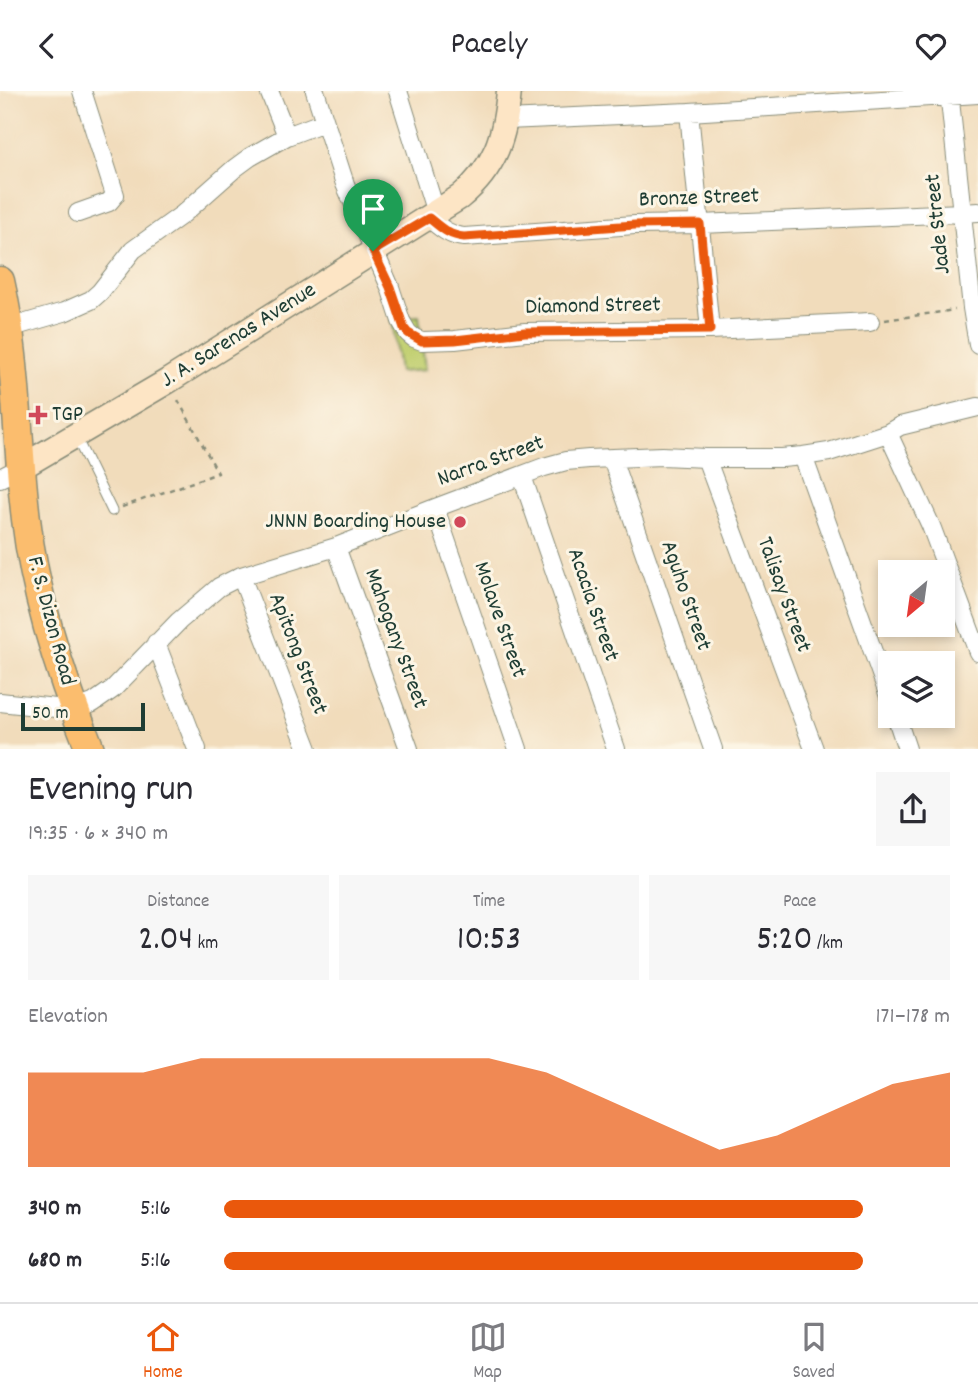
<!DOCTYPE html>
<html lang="en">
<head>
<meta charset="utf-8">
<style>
  :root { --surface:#fff; --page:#f7f7f7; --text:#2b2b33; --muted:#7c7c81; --line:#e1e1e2; --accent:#ea580c }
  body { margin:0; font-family:Dekko,sans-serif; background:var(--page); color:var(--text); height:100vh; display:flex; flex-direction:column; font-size:26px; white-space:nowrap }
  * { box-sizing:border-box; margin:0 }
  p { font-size:23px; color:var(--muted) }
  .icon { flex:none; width:38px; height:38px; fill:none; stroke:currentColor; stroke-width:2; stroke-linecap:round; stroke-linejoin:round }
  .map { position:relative; height:658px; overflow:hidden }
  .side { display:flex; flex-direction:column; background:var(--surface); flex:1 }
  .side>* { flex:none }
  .needle { width:46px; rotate:209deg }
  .tools { position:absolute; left:878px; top:469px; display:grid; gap:14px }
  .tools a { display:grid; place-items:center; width:77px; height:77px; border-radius:0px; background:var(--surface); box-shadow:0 4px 10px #0003; font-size:35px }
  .scale { position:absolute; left:21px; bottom:18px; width:124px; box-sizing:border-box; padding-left:7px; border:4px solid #1f3d34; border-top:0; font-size:19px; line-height:24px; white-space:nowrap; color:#1f3d34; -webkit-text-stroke:5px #fcf5e5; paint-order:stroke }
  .pin { position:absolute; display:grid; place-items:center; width:60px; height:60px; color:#fff; margin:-72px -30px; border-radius:50% 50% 50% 0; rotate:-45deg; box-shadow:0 0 7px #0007 }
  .pin .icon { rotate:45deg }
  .round { display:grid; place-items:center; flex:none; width:74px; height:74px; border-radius:0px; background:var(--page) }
  .summary { display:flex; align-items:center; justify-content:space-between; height:119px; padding:0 28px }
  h1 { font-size:38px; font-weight:600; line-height:52px }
  .metrics { display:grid; grid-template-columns:repeat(3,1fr); gap:10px; height:119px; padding:7px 28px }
  .metrics div { display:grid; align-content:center; border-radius:0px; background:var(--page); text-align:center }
  .metrics b { font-size:35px; font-weight:600 }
  .metrics small { font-size:19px; font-weight:400 }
  .metrics p { font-size:19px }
  .chart { height:196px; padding:14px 28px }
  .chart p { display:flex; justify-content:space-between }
  .chart svg { width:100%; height:126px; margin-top:7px; fill:var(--accent); opacity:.7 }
  ul { padding:0 28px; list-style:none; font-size:23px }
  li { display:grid; grid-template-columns:112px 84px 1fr; align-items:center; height:52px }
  li i { height:18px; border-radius:9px; background:var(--accent) }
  header { display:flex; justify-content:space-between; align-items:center; height:91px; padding:0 28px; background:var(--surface); font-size:32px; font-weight:600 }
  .tabs { display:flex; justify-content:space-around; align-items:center; height:98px; border-top:2px solid var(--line); background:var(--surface); font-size:19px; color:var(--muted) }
  .tabs a { display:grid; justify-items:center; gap:4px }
  .tabs .active { color:var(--accent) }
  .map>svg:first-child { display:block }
  .green { fill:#c2d072; stroke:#708653; stroke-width:2 }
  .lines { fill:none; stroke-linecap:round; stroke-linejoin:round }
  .lane-casing { stroke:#888c78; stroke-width:11 }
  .street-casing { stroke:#888c78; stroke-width:20 }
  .secondary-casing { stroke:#888c78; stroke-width:27 }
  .primary-casing { stroke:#888c78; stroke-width:31 }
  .path { stroke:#888c78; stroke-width:2.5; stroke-dasharray:5 5; stroke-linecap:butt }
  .lane { stroke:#fff; stroke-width:9 }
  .street { stroke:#fff; stroke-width:18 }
  .secondary { stroke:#fde5c5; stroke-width:24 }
  .primary { stroke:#fbbd6e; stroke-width:28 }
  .route-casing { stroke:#fff; stroke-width:14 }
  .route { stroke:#ea580c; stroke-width:9 }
  .poi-dot { fill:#d1495b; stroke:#fcf5e5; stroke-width:2.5 }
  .labels { text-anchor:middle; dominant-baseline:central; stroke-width:6; stroke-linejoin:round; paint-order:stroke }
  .street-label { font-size:23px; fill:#1f3d34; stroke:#fcf5e5 }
  .poi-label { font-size:23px; fill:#1f3d34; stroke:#fcf5e5; text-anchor:start }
</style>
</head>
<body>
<header><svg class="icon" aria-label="back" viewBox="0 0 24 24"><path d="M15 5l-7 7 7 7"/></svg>Pacely<svg class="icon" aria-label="heart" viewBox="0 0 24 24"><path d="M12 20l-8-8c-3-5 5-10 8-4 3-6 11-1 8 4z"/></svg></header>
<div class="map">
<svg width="978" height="658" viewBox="0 0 978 658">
  <rect width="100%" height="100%" fill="#fcf5e5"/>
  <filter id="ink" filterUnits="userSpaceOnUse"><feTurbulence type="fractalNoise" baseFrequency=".0143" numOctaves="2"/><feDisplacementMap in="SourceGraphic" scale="14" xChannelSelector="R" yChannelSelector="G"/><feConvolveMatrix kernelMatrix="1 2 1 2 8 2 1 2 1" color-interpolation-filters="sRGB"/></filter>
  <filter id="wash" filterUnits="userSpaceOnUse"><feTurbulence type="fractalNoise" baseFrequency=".00686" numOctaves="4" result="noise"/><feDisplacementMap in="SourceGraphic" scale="28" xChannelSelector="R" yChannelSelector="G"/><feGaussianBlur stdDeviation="1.57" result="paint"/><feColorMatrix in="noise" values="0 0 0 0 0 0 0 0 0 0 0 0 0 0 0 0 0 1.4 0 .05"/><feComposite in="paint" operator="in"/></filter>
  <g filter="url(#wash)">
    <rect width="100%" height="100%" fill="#f1dcbb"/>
    <path class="green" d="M419,225L425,279L399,281L392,227Z"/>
  </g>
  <g filter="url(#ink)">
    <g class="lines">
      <g class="lane-casing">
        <path id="lane" d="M76,346L112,420"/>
      </g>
      <g class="street-casing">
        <path id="street" d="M269,0L287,45
          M315,0L345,93L390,196L401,230L408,242L414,247L422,250L455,249L525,241L710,239L870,231
          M398,0L436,122
          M949,0L972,217L978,254
          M689,21L710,239
          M506,29L689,21L978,3
          M78,122L109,111L115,104L82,0
          M429,127C440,136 449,145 464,146L635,134L700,133L962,122L978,121
          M9,237L64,221L91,209L100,201L133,159L183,123L235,77L250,66L287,45L324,31
          M888,342L931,435L978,561
          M803,365L891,611
          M706,367L814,658
          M612,368L713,658
          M522,385L616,658
          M0,387L20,377
          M435,417L518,658
          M336,456L409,658
          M241,485L308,658
          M156,552L197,658
          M0,611L74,619L93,612L113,598L179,530L219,496L241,485L336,456L435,417L544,376L566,370L589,368L662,365L706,367H782L803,365L829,361L888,342L900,335L978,316
          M896,625L907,658"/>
      </g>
      <g class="secondary-casing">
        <path id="secondary" d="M20,377L168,290L460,106C496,76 505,45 509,0"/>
      </g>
      <g class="primary-casing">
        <path id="primary" d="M0,190C18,268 16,348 26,428C35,507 60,584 90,658"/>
      </g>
      <path class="path" d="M885,229L955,219
        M122,416L218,382L178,309"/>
      <use href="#lane" class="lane"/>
      <use href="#street" class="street"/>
      <use href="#secondary" class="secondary"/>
      <use href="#primary" class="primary"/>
    </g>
  </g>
  <g class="lines" filter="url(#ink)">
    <g class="route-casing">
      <path id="route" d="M429,127C440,136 449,145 464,146L635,134L700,133L710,239L525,241L455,249L422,250L408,242L404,237L390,196L373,160Z"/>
    </g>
    <use href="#route" class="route"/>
  </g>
  <g class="poi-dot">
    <path d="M34.5 313.5h7v7h7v7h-7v7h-7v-7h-7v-7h7z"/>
    <circle cx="460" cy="431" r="7"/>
  </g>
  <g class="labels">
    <g class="street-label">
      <text transform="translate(699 108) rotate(-2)">Bronze Street</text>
      <text transform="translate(939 133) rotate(-96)">Jade Street</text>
      <text transform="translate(593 216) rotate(-1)">Diamond Street</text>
      <text transform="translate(239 245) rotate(-32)">J. A. Sarenas Avenue</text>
      <text transform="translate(491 371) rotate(-20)">Narra Street</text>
      <text transform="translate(783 504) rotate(70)">Talisay Street</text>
      <text transform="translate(685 505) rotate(71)">Aguho Street</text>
      <text transform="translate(592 514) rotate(71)">Acacia Street</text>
      <text transform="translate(499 529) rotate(71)">Molave Street</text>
      <text transform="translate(50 530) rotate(75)">F. S. Dizon Road</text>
      <text transform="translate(395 548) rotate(70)">Mahogany Street</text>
      <text transform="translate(297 563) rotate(69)">Apitong Street</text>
    </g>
    <g class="poi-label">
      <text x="52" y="324">TGP</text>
      <text x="446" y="431" text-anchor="end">JNNN Boarding House</text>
    </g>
  </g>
</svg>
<div class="tools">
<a><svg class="needle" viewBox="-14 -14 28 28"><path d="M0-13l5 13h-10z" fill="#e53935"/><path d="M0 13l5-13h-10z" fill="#7c7c81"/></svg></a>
<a><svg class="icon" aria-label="layers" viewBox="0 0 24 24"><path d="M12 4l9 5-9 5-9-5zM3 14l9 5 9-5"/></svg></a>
</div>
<div class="scale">50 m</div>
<div class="pin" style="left:373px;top:160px;background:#1e9e55"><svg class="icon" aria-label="arrive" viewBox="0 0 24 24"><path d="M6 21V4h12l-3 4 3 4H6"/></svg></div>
</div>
<section class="side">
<div class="summary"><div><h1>Evening run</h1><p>19:35 · 6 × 340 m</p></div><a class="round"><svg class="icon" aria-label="share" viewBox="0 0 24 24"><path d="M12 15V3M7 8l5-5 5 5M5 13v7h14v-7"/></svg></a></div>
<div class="metrics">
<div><p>Distance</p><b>2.04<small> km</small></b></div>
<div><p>Time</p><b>10:53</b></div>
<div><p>Pace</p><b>5:20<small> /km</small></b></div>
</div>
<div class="chart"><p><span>Elevation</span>171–178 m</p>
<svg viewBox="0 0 160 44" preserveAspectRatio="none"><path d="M0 44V11L10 11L20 11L30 6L40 6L50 6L60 6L70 6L80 6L90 11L100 20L110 29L120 38L130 33L140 24L150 15L160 11V44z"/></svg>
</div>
<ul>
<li><b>340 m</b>5:16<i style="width:88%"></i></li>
<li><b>680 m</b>5:16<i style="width:88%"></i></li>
</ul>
</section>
<nav class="tabs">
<a class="active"><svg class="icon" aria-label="home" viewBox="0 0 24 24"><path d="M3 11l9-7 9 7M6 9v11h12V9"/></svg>Home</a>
<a><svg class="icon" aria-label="map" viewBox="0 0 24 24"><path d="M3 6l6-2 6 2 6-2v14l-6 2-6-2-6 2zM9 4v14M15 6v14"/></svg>Map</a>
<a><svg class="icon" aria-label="saved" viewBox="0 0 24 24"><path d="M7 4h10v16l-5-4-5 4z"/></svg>Saved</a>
</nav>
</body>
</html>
